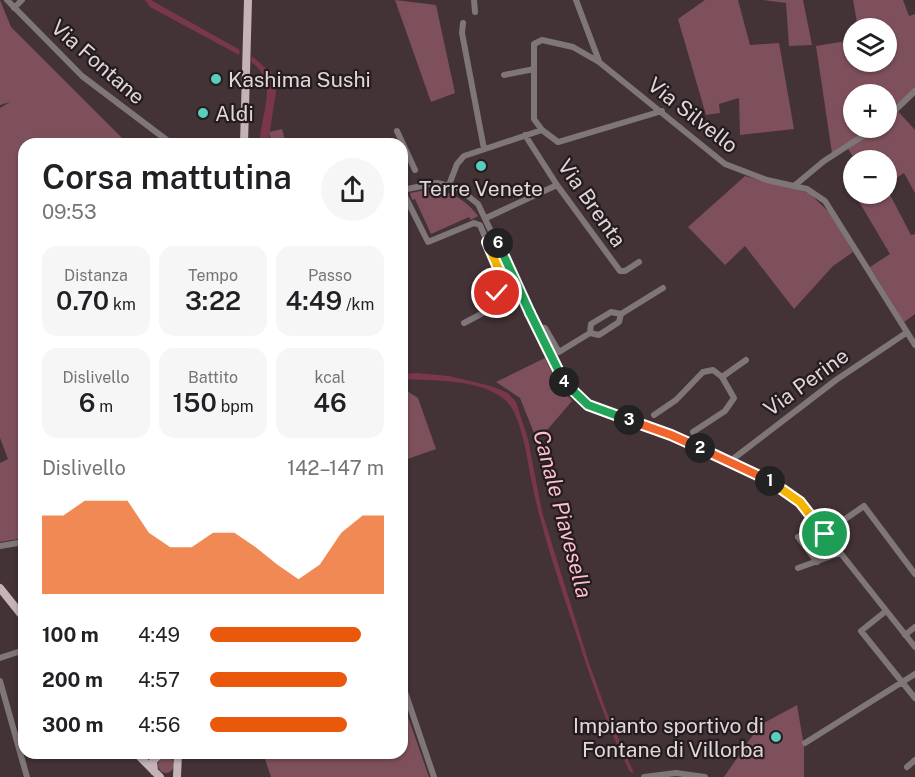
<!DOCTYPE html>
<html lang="it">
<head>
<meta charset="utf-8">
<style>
  :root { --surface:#fff; --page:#f6f6f6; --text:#202124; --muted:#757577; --accent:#ea580c }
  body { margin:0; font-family:"Public Sans",sans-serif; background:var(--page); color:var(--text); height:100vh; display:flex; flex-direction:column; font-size:22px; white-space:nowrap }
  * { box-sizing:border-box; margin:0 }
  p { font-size:20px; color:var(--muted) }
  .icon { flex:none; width:33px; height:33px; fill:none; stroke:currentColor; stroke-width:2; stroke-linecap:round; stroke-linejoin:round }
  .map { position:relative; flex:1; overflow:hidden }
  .details { position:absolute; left:18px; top:138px; width:390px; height:621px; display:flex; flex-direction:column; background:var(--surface); border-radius:18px; box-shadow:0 2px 4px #0004 }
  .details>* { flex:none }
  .controls { position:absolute; left:843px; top:18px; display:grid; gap:12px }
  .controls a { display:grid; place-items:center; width:54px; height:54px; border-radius:50%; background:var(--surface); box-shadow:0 2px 4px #0004; font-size:30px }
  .pin { position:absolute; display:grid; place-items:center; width:51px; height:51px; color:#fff; margin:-26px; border:3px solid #fff; border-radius:50%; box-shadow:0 2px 6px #0007 }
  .km { position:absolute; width:30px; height:30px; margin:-15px; border-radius:50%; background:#222; color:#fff; font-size:16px; line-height:30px; text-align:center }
  .round { display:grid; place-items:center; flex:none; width:63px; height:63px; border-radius:32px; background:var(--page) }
  .headline { display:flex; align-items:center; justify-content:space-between; height:102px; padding:0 24px }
  h1 { font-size:33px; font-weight:600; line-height:45px }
  .metrics { display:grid; grid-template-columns:repeat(3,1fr); gap:9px; height:102px; padding:6px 24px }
  .metrics div { display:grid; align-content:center; border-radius:15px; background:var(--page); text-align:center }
  .metrics b { font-size:26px; font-weight:600 }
  .metrics small { font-size:16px; font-weight:400 }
  .metrics p { font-size:16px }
  .chart { height:168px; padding:12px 24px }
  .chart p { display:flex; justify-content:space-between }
  .chart svg { width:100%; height:108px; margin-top:6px; fill:var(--accent); opacity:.7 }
  ul { padding:0 24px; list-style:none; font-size:20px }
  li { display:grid; grid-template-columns:96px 72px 1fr; align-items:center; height:45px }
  li i { height:15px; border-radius:8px; background:var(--accent) }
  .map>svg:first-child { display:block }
  .green { fill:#7e505c }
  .water { fill:#78374a }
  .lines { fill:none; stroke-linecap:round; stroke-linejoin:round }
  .minor { stroke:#7f7678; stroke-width:6 }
  .major { stroke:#c5b3b7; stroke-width:8 }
  .split-1-casing { stroke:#fff; stroke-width:12 }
  .split-2-casing { stroke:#fff; stroke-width:12 }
  .split-3-casing { stroke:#fff; stroke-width:12 }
  .split-4-casing { stroke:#fff; stroke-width:12 }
  .split-5-casing { stroke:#fff; stroke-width:12 }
  .split-6-casing { stroke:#fff; stroke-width:12 }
  .split-7-casing { stroke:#fff; stroke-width:12 }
  .split-1 { stroke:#f5b400; stroke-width:8 }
  .split-2 { stroke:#f0652b; stroke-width:8 }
  .split-3 { stroke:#f0652b; stroke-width:8 }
  .split-4 { stroke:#22a559; stroke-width:8 }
  .split-5 { stroke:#22a559; stroke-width:8 }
  .split-6 { stroke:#22a559; stroke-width:8 }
  .split-7 { stroke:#f5b400; stroke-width:8 }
  .poi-dot { fill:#59cebe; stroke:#241c1e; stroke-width:2 }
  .labels { text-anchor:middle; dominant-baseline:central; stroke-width:4.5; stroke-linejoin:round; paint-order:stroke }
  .street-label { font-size:21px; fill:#e1d6d8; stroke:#241c1e }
  .poi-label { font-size:21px; fill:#e1d6d8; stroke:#241c1e; text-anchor:start }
  .water-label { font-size:22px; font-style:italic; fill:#fcbecc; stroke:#241c1e }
</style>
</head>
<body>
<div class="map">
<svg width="915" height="777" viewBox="0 0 915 777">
  <rect width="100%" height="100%" fill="#433236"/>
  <path class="green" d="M0,0L11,27L128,144H24V538L0,542V463L8,459L0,438V108L10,102L0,105Z
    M395,0L436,5L455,93L431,102Z
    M705,0H738L750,45L779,43L794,129L740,135L739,98L719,104L720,113L706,115L678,19Z
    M763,0H803L812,45L789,46L786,3Z
    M853,0H903L909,16L915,14V88L896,109L915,130V193L904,173L887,184L886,160H855L847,147L879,128H886L887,122L896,114L893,110L887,116L886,94H854V128H870L832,153L816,46L853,40L854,62H886V28H858Z
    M282,129L286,144H272L269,132Z
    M745,176L809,193L830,213L853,252L833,266L794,309L745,246L725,265L688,227Z
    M431,189C451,191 466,200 478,216L471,220L469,217L431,234L415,199L412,200L410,193Z
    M887,189L911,235L915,234V314L904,322L870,267L890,254L858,200L870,194H886Z
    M545,358L557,383L572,401L548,429L534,433L520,398L496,382Z
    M407,391L418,398L436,449L402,461V392Z
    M797,705L804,746V777H724L760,725Z
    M407,714L429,777H271L263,753H402V716Z
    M158 765a8 8 0 1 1 16 0a8 8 0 1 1-16 0Z"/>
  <path class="water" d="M145,0H151L240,50L239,55L150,7Z
    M252,56L269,71L270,68L276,92L268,144H260C259,115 281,83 251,62Z
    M416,373L449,376L491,386L508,393L516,402L528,439L542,512L588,660L607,713L634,773L630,772C606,725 590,677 574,627C558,579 541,529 531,479C527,458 521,412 504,399C477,378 433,381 402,379V374Z"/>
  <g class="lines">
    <path class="minor" d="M7,0L82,76L172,144
      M474,0L475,12
      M576,0L599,61
      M14,8L22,0
      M463,23L462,33L484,149
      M504,75L534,69
      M662,111L558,142L542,130L534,119V44L542,40L573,47L599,62L725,164L767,180L807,189L825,201L915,345
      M886,119L915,91
      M397,131L415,170
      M525,135L557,185L620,271H625L639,262
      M449,185L457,164L464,156L542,130
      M794,186L824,161L875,128
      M402,190L437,183L458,188L478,204L558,372L582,401L602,412L671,435L761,477L784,490L808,512L915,647
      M402,190L428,242L474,223L480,225L506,287L491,296
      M486,218L557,185
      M611,312L621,314L619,322L599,335L590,333L591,324Z
      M621,314L663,288
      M464,323L521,293
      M536,327L545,328L559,352L590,333
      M722,377L746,360
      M654,415L676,400L703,372L713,370L722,377L734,398L725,411L693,432
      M729,462L836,380L906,333
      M825,533L864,506L915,574
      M798,537L817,562
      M0,546L24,542
      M798,568L840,553
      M886,611L861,631L915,698
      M905,635L915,627
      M0,658L24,650
      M0,681L27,777
      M402,683L434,777
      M805,743L915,674
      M907,767L915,760
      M644,777L676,773L705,777"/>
    <path class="major" d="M244,144L248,0
      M0,588L24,618
      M136,753L160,777
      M146,753H158
      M154,771L153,761L161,753
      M177,777L178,753"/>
  </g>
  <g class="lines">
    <g class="split-1-casing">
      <path id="split-1" d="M770,481L800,502L825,534"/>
    </g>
    <g class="split-2-casing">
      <path id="split-2" d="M700,448L770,481"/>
    </g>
    <g class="split-3-casing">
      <path id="split-3" d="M629,420L671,435L700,448"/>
    </g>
    <g class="split-4-casing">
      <path id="split-4" d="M564,382L588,405L629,420"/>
    </g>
    <g class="split-5-casing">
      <path id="split-5" d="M530,313L564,382"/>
    </g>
    <g class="split-6-casing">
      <path id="split-6" d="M498,243L530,313"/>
    </g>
    <g class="split-7-casing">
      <path id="split-7" d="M497,293L505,288V284L487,242L495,238L498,243"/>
    </g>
    <use href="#split-1" class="split-1"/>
    <use href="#split-2" class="split-2"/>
    <use href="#split-3" class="split-3"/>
    <use href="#split-4" class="split-4"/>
    <use href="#split-5" class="split-5"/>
    <use href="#split-6" class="split-6"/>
    <use href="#split-7" class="split-7"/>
  </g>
  <g class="poi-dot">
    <circle cx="216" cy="79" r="6"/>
    <circle cx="203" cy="113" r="6"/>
    <circle cx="481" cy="166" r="6"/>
    <circle cx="776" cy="737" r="6"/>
  </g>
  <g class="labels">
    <g class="street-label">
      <text transform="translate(98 62) rotate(41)">Via Fontane</text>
      <text transform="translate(693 115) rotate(38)">Via Silvello</text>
      <text transform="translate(592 203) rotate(55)">Via Brenta</text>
      <text transform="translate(806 382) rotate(-36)">Via Perine</text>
    </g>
    <g class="poi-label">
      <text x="228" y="79">Kashima Sushi</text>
      <text x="215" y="113">Aldi</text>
      <text x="481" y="188" text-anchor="middle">Terre Venete</text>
      <text x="764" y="725" text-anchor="end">Impianto sportivo di<tspan x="764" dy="24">Fontane di Villorba</tspan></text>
    </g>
    <g class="water-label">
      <text transform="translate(563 514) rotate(75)">Canale Piavesella</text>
    </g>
  </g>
</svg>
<div class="controls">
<a><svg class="icon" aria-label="layers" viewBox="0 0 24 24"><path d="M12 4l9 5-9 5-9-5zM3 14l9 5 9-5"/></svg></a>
<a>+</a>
<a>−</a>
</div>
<div class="pin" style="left:825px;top:534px;background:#1e9e55"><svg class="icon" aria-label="arrive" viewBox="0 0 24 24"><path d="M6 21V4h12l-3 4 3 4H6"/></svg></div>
<div class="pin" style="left:497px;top:293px;background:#d93025"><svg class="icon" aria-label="check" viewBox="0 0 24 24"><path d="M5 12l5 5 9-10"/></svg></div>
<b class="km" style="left:770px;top:481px">1</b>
<b class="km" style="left:700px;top:448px">2</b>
<b class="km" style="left:629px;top:420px">3</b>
<b class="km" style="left:564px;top:382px">4</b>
<b class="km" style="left:498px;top:243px">6</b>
<section class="details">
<div class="headline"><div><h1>Corsa mattutina</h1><p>09:53</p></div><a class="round"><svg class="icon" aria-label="share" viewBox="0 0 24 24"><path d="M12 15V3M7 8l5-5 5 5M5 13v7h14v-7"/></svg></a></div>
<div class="metrics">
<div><p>Distanza</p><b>0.70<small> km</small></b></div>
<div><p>Tempo</p><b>3:22</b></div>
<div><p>Passo</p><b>4:49<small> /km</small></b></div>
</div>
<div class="metrics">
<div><p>Dislivello</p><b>6<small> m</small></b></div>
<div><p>Battito</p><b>150<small> bpm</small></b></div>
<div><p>kcal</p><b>46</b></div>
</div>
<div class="chart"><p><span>Dislivello</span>142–147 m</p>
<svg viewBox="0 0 160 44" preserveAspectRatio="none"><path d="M0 44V12L10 12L20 6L30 6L40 6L50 19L60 25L70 25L80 19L90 19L100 25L110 32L120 38L130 32L140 19L150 12L160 12V44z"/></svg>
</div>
<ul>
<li><b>100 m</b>4:49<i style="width:87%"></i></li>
<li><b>200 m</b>4:57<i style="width:79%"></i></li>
<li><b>300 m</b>4:56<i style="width:79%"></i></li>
</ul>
</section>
</div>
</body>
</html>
